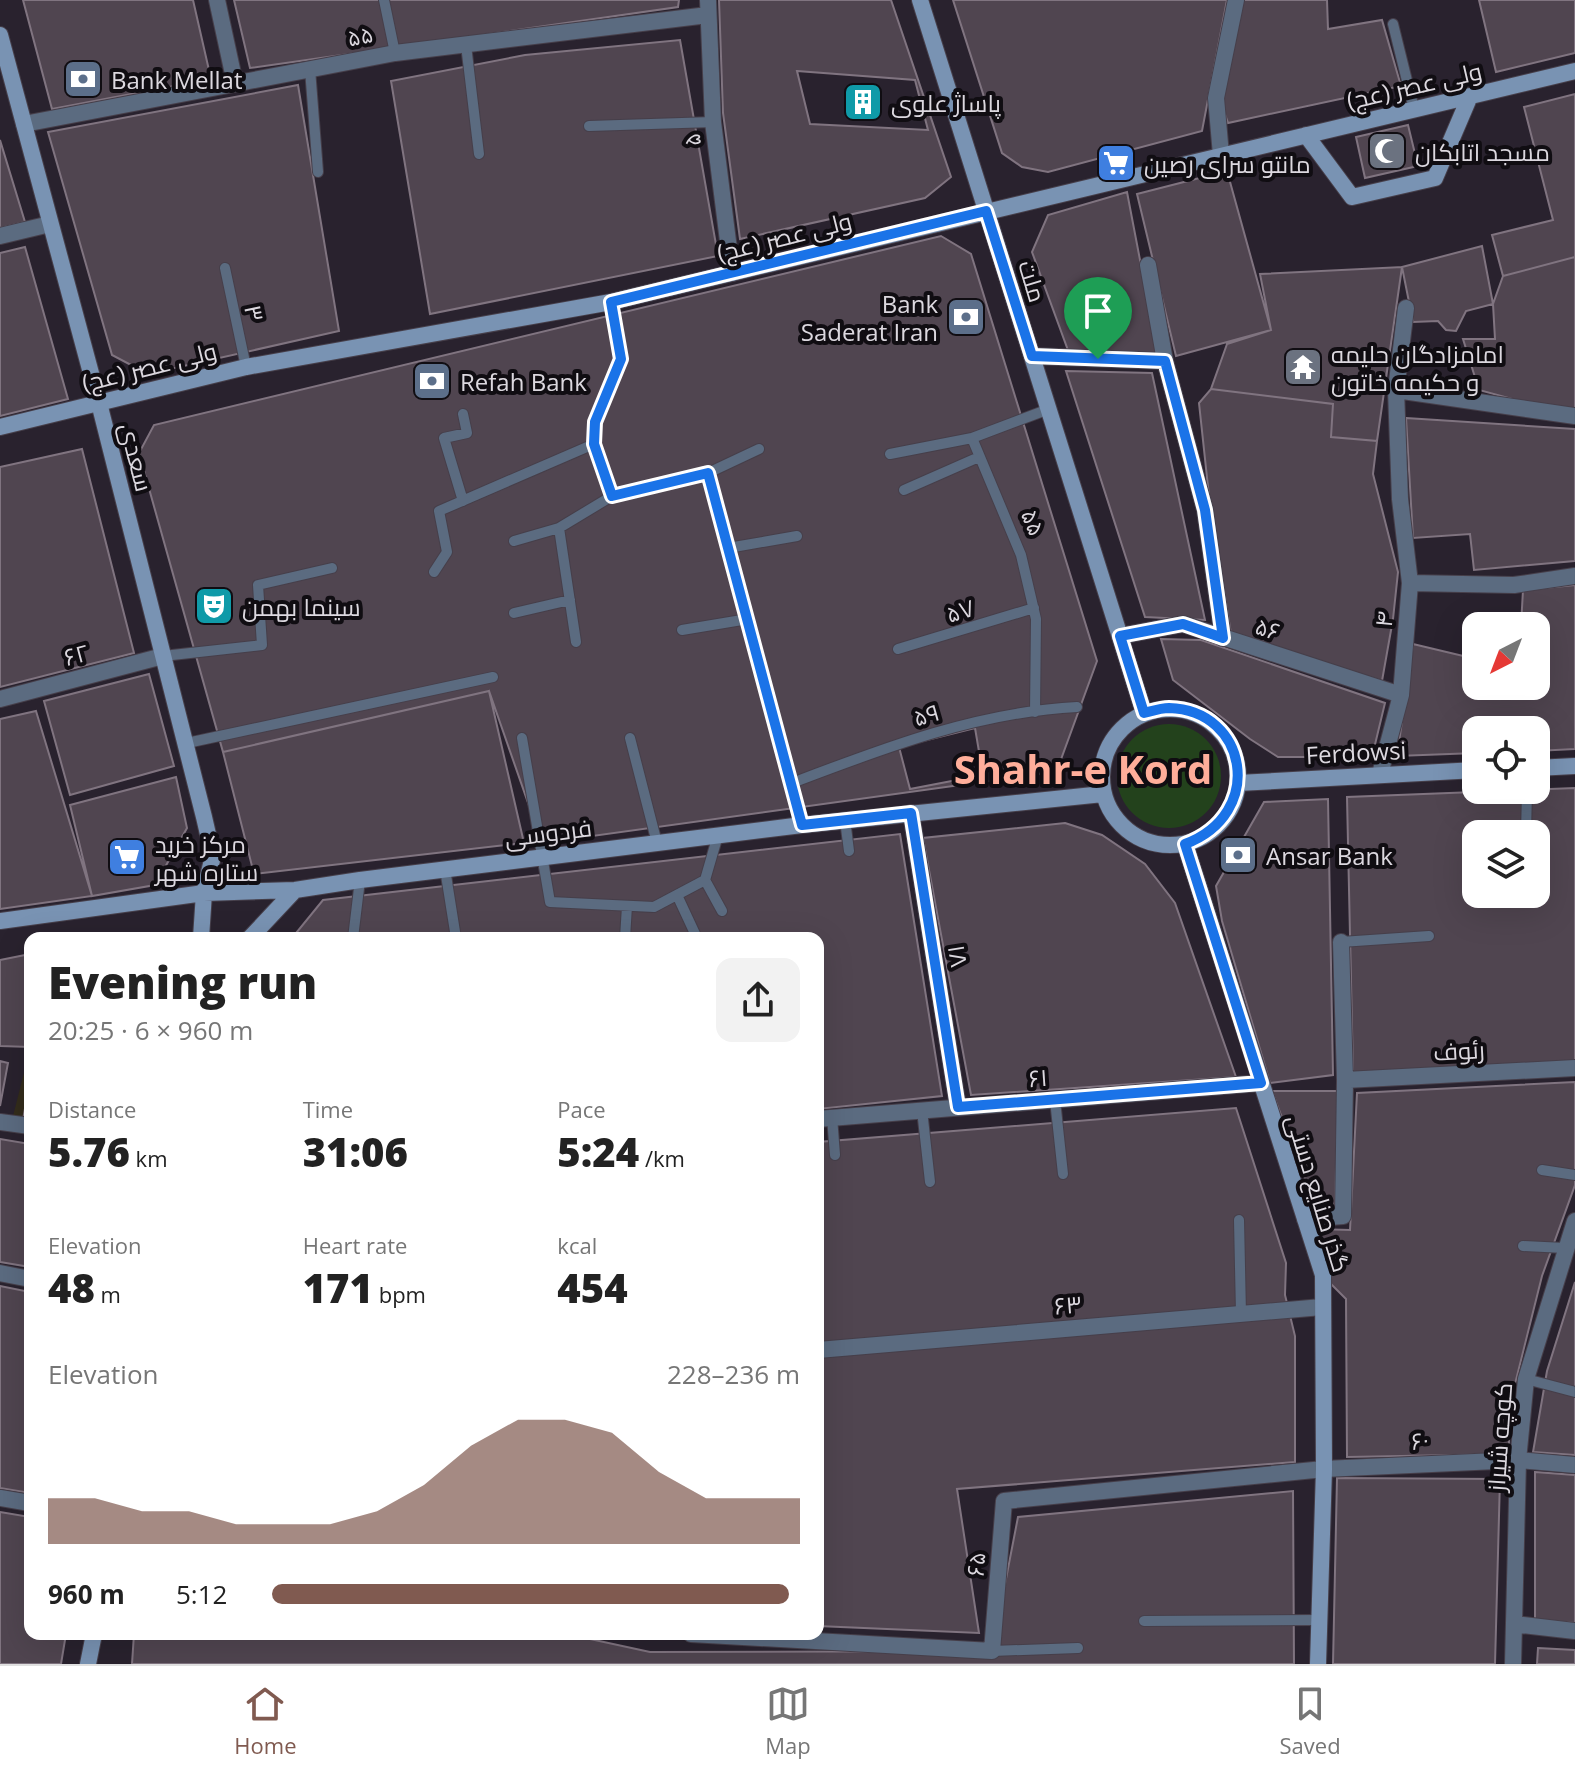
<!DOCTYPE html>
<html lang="en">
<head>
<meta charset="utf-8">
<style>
  :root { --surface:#fff; --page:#f2f2f2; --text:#222; --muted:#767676; --line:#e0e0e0; --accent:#805a50 }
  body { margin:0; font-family:"Open Sans",Cairo,sans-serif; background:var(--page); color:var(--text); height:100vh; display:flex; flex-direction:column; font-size:30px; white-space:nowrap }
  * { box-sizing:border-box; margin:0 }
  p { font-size:26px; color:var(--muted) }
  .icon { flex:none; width:44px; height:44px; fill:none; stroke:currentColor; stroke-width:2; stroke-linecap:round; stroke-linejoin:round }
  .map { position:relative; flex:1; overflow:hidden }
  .drawer { position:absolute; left:24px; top:932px; width:800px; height:708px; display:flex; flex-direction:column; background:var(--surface); border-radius:16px; box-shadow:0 8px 32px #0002 }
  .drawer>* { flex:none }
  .needle { width:52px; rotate:222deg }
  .fabs { position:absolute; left:1462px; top:612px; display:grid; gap:16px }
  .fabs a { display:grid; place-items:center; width:88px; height:88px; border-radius:16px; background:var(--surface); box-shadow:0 8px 32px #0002; font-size:40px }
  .pin { position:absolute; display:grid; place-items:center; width:68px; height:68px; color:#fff; margin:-82px -34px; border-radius:50% 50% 50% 0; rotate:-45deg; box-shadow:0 0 8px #0007 }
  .pin .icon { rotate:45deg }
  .round { display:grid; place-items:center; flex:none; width:84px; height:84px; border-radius:16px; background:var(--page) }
  .headline { display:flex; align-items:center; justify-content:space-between; height:136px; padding:0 24px }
  h1 { font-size:44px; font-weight:800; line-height:60px }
  .stats { display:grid; grid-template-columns:repeat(3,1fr); gap:12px; height:136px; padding:8px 24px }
  .stats div { display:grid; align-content:center }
  .stats b { font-size:40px; font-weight:800 }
  .stats small { font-size:22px; font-weight:400 }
  .stats p { font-size:22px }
  .chart { height:224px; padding:16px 24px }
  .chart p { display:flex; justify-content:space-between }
  .chart svg { width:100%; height:144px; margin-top:8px; fill:var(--accent); opacity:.7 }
  ul { padding:0 24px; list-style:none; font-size:26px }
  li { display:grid; grid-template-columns:128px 96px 1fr; align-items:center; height:60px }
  li i { height:20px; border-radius:10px; background:var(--accent) }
  .menu { display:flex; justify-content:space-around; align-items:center; height:112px; border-top:2px solid var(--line); background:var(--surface); font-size:22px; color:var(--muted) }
  .menu a { display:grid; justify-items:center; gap:4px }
  .menu .active { color:var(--accent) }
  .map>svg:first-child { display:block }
  .education { fill:#332c1b }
  .green { fill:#23421c }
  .building { fill:#504550; stroke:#807480; stroke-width:2; fill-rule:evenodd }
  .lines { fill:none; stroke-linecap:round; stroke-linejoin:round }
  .lane-casing { stroke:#463f4a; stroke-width:12 }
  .street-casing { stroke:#463f4a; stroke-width:18 }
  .secondary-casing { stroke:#463f4a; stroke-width:18 }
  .lane { stroke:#5b6b80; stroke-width:10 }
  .street { stroke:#5b6b80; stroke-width:16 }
  .secondary { stroke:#7993b3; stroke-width:16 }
  .route-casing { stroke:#fff; stroke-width:16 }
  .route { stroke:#1a73e8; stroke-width:10 }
  .labels { text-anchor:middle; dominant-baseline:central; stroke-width:8; stroke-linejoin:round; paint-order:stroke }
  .street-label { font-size:24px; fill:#dcd8df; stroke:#100d12 }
  .poi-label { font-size:24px; fill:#dcd8df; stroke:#100d12; text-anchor:start }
  .town-label { font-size:40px; font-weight:bold; fill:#ffae9a; stroke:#100d12 }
</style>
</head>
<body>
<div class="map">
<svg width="1575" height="1664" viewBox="0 0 1575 1664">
  <rect width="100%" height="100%" fill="#29222e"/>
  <path class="education" d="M30,1049V1118L13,1116Z"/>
  <path class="green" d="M1117 776a52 52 0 1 1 104 0a52 52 0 1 1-104 0Z"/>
  <path class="building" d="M23,0H193L211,79L52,109Z
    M234,0H679L678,7L250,68Z
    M719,0H891L951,177L925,198L740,239L723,113Z
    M953,0H1227L1202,131L1048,172L1022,167L1002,153Z
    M1241,0H1327L1328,29L1382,20L1401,86L1228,123L1217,91Z
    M1479,0H1575V53L1496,72Z
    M680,40L718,256L430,314L391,81L525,55Z
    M797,71L915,80L928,130L810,124Z
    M298,85L339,331L148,374L112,355L48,132Z
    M1575,94V257L1503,276L1492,235L1553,220L1524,107Z
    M1408,125L1418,166L1365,178L1356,137Z
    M0,140L25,222L0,228Z
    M1227,171L1271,330L1176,356L1137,194Z
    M1127,192L1158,354L1069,353L1032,252L1048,215Z
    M941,236L971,254L1097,661L1060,762L1040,774L542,843L489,691L223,752L139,453L154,425Z
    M1482,246L1493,304L1466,311L1456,331L1446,330L1438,321L1413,322L1402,267Z
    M25,247L68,399L0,416V253Z
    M1575,257V416L1479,390L1463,339H1495L1493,304L1503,276Z
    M1402,267L1377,441L1331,437L1333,404L1211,389L1227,344L1271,330L1260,274Z
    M1066,371L1152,373L1205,620L1145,617Z
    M1211,389L1333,404L1331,437L1377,441L1373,474L1398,572L1393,619L1382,681L1231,634L1209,496L1199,403Z
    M1406,418L1575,429V561L1474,570L1470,534L1413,538Z
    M82,449L134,653L0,687V467Z
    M1575,585V749L1536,751V730H1476V753L1397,756L1413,644L1476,659V686H1536V626H1521L1523,590Z
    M1161,639L1201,640L1385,703L1372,757H1278L1250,739L1173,680Z
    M149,674L174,766L70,795L44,701Z
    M489,691L524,843L254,874L223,752Z
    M36,711L92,896L0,909V719Z
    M975,728L983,775L910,789L899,747Z
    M176,777L187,828L155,885L92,896L70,805Z
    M1575,788V1062L1353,1073L1347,797ZM1476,834H1536V894H1476Z
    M1328,799L1333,1075L1270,1083L1222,921L1216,886L1264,802Z
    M1065,823L1102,835L1145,864L1175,903L1236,1077L971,1095L923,838Z
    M900,834L942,1096L818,1109V938H292L323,900Z
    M30,954V1047L0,1046V960Z
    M0,1061L8,1063L0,1106Z
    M30,1080V1121L23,1120Z
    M1575,1082V1185L1542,1276L1509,1408V1454L1347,1457L1346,1299L1331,1284L1316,1229L1350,1230L1357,1093Z
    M1272,1091H1338L1335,1204L1317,1211Z
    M1236,1108L1286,1263L1285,1295L1295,1336V1462L957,1489L979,1633L818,1626V1142Z
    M0,1139L30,1144V1267L0,1262Z
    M1575,1282V1455L1533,1452L1547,1371Z
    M0,1286L30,1292V1493L0,1488Z
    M1535,1472L1575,1475V1623L1535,1620Z
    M1337,1478L1500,1479L1495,1664H1333Z
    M1293,1491L1294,1664H132L134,1634H567L650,1652L992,1651L1018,1517Z
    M0,1512L30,1517V1634H66L61,1664H0Z
    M1538,1648L1575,1650V1664H1537Z"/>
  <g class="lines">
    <g class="lane-casing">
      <path id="lane" d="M384,0L395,53
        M1393,24L1414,109
        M466,45L479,154
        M310,69L318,172
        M589,126L713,122
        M225,268L246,367
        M611,302L621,359L595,422L594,444L612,496
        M890,454L972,438
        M708,473L802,825
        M904,490L979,457
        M463,501L444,438L467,433L463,414
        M514,541L559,528
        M728,548L797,536
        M434,572L447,552L439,511L594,444
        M514,613L570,600
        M682,630L748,619
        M576,642L559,528L612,496L708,473L759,449
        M898,649L1034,608
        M163,656L262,645L258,585L332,568
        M1035,712L1036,619L1021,555L972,438L1049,409
        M522,738L550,902L654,907L705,880L718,835
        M630,738L657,843
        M187,743L493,677
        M792,783C884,748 977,712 1077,707
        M845,820L849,851
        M1526,834L1527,790
        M445,869L456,938
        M705,880L722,911
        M677,895L697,938
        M353,938L360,880
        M625,938L627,906
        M1341,942L1429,936
        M1055,1100L1063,1174
        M922,1110L930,1182
        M832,1117L835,1155
        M1542,1170L1575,1175
        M1239,1220L1241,1314
        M1523,1246L1565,1248
        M1526,1379L1575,1392
        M1144,1621L1319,1620
        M992,1651L1078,1648"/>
    </g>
    <g class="street-casing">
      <path id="street" d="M217,0L235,83
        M708,0L713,122L732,273
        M24,124L395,53L708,15
        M1221,155L1216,98L1236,0
        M0,236L50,224
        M1148,265L1165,361L1205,510L1223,638
        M1406,308L1396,390L1400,499L1410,583
        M1032,356L1165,361
        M1396,390L1575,416
        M1120,636L1183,624L1401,695
        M0,699L163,656
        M1380,774L1401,695L1410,583L1514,585L1575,576
        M911,813L958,1107
        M1345,1080L1575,1068
        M818,1119L1261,1083
        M0,1122L30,1126
        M1305,1219L1343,1216L1345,1080L1341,942
        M0,1273L30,1279
        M818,1350L1322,1307
        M0,1498L30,1503
        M1514,1624L1575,1631
        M691,1634L992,1651L1004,1501L1324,1469L1518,1460L1575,1465
        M1513,1664L1518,1460L1526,1379L1575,1221"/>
    </g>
    <g class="secondary-casing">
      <path id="secondary" d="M920,0L1144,713
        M0,35L99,403L204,817L213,856L204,893L201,938
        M1306,135L1352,197L1435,178L1470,96
        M0,427L246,367L611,302L1575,71
        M1102 777a68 68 0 1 1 136 0a68 68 0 1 1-136 0Z
        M1536,768L1575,766
        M1238,783L1476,770
        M1185,844L1323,1275L1324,1469L1318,1664
        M0,921L204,893L295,890L360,880L802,825L1103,794
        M250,938L295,890
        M88,1664L94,1634"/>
    </g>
    <use href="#lane" class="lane"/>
    <use href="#street" class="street"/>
    <use href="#secondary" class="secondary"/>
  </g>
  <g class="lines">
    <g class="route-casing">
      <path id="route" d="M986,211L1032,356L1165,361L1205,510L1223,638L1183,624L1120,636L1144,713C1152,711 1161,708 1169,708C1248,710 1266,814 1185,844L1261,1083L958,1107L911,813L802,825L708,473L612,496L594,444L595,422L621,359L611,302Z"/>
    </g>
    <use href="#route" class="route"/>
  </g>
  <defs>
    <g id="bank-square" transform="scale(2)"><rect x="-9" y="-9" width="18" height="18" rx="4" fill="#5c6f8a" stroke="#100d12"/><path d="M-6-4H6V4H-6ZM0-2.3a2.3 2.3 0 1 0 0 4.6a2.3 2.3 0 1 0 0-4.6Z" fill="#fff"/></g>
    <g id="building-square" transform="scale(2)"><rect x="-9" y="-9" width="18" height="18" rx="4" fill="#0f9aa8" stroke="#100d12"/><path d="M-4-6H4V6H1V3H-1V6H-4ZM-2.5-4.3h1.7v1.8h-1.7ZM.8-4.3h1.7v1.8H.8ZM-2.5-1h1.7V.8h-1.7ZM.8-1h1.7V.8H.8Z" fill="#fff"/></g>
    <g id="mosque-square" transform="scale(2)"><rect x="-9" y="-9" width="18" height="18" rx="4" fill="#6b7280" stroke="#100d12"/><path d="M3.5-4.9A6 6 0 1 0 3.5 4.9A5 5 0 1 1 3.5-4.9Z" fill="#fff"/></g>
    <g id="supermarket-square" transform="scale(2)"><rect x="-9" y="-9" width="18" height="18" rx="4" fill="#3f7fe0" stroke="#100d12"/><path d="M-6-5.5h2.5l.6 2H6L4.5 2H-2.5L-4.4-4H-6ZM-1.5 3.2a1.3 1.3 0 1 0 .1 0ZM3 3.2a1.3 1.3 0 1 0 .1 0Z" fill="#fff"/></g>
    <g id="temple-square" transform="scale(2)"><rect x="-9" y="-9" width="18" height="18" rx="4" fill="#6b7280" stroke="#100d12"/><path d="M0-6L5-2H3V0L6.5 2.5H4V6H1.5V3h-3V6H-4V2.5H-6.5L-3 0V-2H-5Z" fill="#fff"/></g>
    <g id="theatre-square" transform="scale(2)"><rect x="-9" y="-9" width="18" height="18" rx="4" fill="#0f9aa8" stroke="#100d12"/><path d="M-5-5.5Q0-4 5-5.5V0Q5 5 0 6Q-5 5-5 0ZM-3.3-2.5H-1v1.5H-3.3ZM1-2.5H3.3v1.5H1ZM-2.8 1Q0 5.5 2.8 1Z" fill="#fff"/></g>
  </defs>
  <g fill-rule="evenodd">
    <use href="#bank-square" x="83" y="79"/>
    <use href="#building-square" x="863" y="102"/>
    <use href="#mosque-square" x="1387" y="151"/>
    <use href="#supermarket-square" x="1116" y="163"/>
    <use href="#bank-square" x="966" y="317"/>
    <use href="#temple-square" x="1303" y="367"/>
    <use href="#bank-square" x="432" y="381"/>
    <use href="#theatre-square" x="214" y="606"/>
    <use href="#bank-square" x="1238" y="855"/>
    <use href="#supermarket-square" x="127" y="857"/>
  </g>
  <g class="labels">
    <g class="street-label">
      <text transform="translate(360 35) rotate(-11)">۵۵</text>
      <text transform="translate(1414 85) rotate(-13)">ولی عصر (عج)</text>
      <text transform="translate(691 140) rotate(-97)">۵</text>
      <text transform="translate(784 236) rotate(-14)">ولی عصر (عج)</text>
      <text transform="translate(1033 281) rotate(73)">ملت</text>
      <text transform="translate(255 313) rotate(78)">۳</text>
      <text transform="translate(149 366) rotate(-14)">ولی عصر (عج)</text>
      <text transform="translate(137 457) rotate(76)">سعدی</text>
      <text transform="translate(1034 522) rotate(67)">۵۵</text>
      <text transform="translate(960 610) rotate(-17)">۵۷</text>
      <text transform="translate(1383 619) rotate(-85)">۴</text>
      <text transform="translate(1268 628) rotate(18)">۵۶</text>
      <text transform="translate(76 654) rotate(-15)">۶۲</text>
      <text transform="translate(926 714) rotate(-16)">۵۹</text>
      <text transform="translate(1356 752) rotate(-3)">Ferdowsi</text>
      <text transform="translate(548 832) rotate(-7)">فردوسی</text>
      <text transform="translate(959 956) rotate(81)">۱۸</text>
      <text transform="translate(1459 1050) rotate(-3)">رئوف</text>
      <text transform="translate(1038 1077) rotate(-4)">۶۱</text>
      <text transform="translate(1319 1193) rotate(73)">گذر صنایع دستی</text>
      <text transform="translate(1068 1304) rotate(-5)">۶۳</text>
      <text transform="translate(1499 1437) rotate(-86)">کوچه شیراز</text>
      <text transform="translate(1420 1440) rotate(-3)">۶۰</text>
      <text transform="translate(975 1564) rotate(-85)">۶۵</text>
    </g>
    <g class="poi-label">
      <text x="111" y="79">Bank Mellat</text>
      <text x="891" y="102">پاساژ علوی</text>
      <text x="1415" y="151">مسجد اتابکان</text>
      <text x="1144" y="163">مانتو سرای رصین</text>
      <text x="938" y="303" text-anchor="end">Bank<tspan x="938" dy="28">Saderat Iran</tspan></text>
      <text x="1331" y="353">امامزادگان حلیمه<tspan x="1331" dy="28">و حکیمه خاتون</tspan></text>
      <text x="460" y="381">Refah Bank</text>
      <text x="242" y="606">سینما بهمن</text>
      <text x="155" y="843">مرکز خرید<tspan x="155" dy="28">ستاره شهر</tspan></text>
      <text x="1266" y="855">Ansar Bank</text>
    </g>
    <g class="town-label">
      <text x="1083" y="768">Shahr-e Kord</text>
    </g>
  </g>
</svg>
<div class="fabs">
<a><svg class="needle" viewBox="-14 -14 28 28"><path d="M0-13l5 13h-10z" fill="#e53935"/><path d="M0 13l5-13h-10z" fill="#767676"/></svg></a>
<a><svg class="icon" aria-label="locate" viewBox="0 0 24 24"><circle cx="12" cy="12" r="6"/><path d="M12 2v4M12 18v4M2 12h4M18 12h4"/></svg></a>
<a><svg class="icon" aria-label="layers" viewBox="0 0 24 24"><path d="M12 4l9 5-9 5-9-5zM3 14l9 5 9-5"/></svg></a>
</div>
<div class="pin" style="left:1098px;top:359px;background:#1e9e55"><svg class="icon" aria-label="arrive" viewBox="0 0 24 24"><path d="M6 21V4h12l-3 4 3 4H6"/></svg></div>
<section class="drawer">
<div class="headline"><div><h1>Evening run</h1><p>20:25 · 6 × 960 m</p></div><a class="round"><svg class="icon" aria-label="share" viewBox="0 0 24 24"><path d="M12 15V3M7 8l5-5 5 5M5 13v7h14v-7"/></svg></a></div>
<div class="stats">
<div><p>Distance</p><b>5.76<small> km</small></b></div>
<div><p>Time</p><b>31:06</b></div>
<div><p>Pace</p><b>5:24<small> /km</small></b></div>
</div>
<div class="stats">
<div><p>Elevation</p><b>48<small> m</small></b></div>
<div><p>Heart rate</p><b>171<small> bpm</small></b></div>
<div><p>kcal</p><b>454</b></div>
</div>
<div class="chart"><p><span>Elevation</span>228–236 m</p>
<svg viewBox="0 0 160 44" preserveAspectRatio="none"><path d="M0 44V30L10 30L20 34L30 34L40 38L50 38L60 38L70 34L80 26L90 14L100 6L110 6L120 10L130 22L140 30L150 30L160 30V44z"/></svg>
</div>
<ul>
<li><b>960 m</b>5:12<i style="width:98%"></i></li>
</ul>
</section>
</div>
<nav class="menu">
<a class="active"><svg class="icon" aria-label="home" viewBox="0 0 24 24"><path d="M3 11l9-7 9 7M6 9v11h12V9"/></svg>Home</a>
<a><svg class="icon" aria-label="map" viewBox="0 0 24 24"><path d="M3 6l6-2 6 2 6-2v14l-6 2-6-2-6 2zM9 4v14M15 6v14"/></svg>Map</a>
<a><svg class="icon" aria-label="saved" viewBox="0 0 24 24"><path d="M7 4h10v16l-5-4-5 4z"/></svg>Saved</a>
</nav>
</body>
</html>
